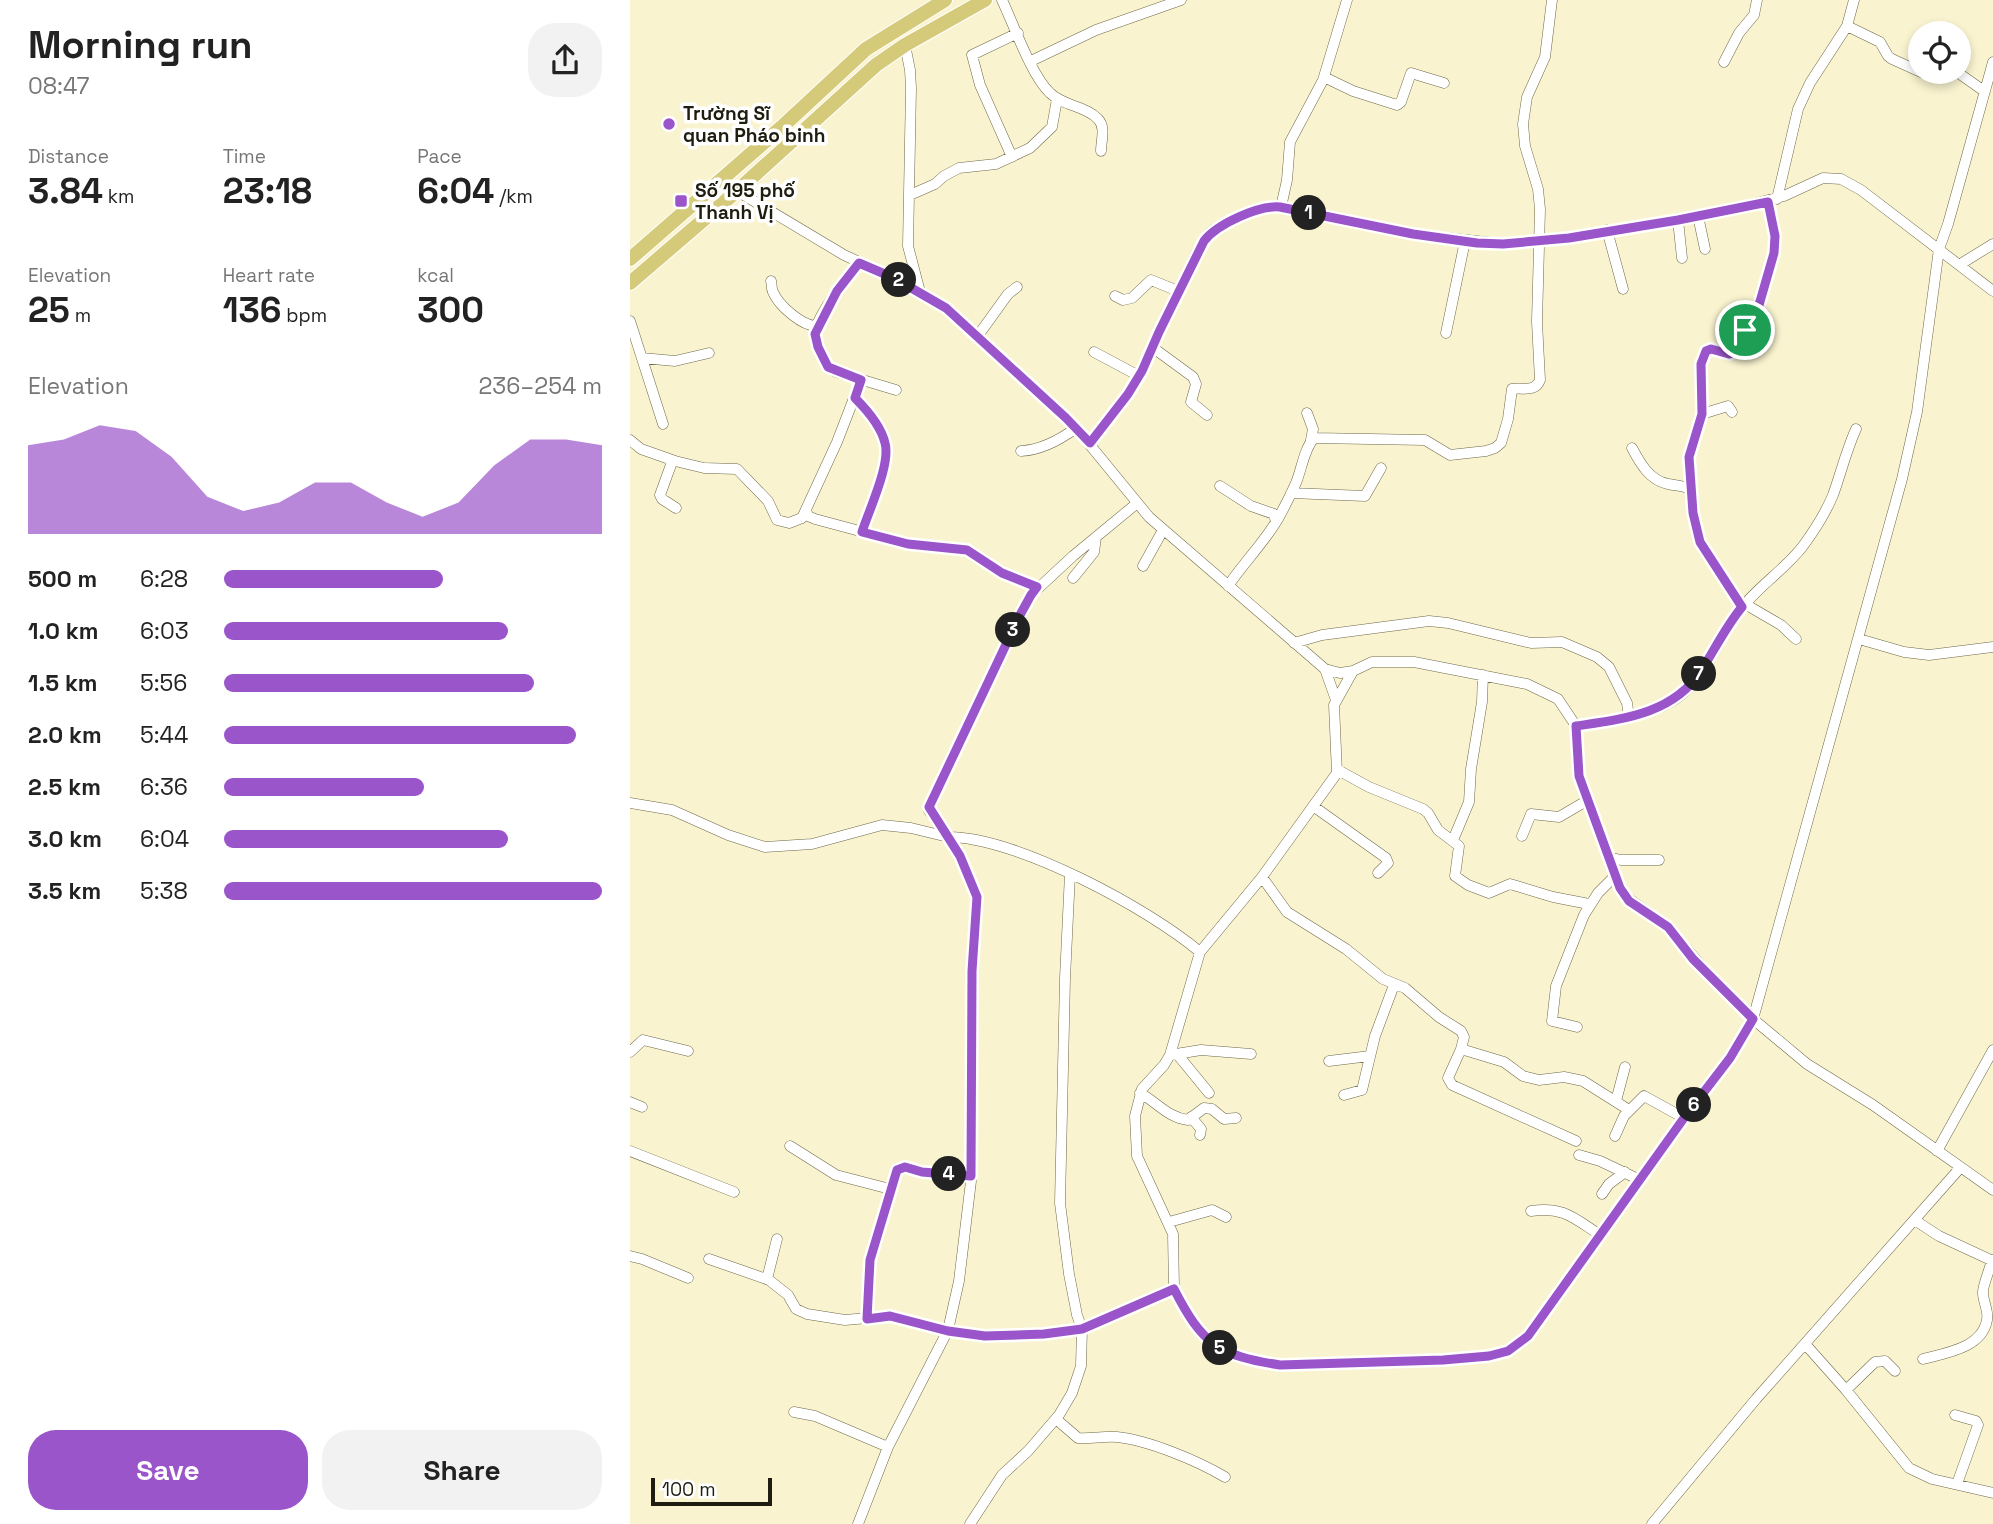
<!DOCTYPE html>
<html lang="en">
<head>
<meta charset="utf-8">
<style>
  :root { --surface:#fff; --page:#f2f2f2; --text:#222; --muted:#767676; --accent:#9b55ca }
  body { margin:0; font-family:"Space Grotesk",sans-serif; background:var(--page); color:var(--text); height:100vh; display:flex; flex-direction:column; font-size:26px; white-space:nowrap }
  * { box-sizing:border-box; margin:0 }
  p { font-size:23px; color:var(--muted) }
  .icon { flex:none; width:38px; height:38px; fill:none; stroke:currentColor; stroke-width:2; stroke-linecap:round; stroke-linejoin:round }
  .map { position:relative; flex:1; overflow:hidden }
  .details { display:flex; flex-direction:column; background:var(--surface); width:630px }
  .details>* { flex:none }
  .controls { position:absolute; left:1278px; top:21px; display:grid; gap:14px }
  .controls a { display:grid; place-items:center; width:63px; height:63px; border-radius:50%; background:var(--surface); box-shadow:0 4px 10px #0003; font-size:35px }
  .scale { position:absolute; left:21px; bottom:18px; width:121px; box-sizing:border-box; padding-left:7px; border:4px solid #1f1d10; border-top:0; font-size:19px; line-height:24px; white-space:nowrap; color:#1f1d10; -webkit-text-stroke:5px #fff; paint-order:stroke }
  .pin { position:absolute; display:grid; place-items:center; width:60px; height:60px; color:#fff; margin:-30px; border:4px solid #fff; border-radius:50%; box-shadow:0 2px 7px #0007 }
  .km { position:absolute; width:35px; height:35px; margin:-18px; border-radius:50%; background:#222; color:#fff; font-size:19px; line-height:35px; text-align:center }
  .round { display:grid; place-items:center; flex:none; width:74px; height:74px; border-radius:28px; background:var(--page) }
  .overview { display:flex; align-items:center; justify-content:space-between; height:119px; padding:0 28px }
  h1 { font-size:38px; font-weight:600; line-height:52px }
  .stats { display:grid; grid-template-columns:repeat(3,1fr); gap:10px; height:119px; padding:7px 28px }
  .stats div { display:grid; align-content:center }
  .stats b { font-size:35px; font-weight:600 }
  .stats small { font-size:19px; font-weight:400 }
  .stats p { font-size:19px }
  .chart { height:196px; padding:14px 28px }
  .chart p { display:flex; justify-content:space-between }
  .chart svg { width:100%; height:126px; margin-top:7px; fill:var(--accent); opacity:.7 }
  .button { display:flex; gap:14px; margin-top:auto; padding:14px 28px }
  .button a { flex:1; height:80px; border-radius:28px; background:var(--accent); color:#fff; font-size:28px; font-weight:600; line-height:80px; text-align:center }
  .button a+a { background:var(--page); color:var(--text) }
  ul { padding:0 28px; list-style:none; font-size:23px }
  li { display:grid; grid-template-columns:112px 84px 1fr; align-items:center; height:52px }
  li i { height:18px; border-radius:9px; background:var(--accent) }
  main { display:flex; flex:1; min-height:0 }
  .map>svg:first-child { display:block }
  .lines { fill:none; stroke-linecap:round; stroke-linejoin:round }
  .street-casing { stroke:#6e6848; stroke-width:11 }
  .primary-casing { stroke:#fff; stroke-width:16 }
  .street { stroke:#fff; stroke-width:10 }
  .primary { stroke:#d5c97a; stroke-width:14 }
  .route-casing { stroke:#fff; stroke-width:14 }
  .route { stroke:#9b55ca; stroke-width:9 }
  .poi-dot { fill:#9b55ca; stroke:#fff; stroke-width:2.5 }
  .labels { text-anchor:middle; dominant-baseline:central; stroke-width:7; stroke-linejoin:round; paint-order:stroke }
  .poi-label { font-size:19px; font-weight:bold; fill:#1f1d10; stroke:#fff; text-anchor:start }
</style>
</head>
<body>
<main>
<section class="details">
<div class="overview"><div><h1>Morning run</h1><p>08:47</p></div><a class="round"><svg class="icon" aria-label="share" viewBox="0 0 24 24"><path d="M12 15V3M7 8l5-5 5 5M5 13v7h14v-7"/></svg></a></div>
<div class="stats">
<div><p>Distance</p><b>3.84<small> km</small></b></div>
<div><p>Time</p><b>23:18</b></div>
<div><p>Pace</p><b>6:04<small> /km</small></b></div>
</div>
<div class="stats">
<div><p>Elevation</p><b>25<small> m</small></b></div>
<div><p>Heart rate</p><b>136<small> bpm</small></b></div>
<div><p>kcal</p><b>300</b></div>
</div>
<div class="chart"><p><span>Elevation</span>236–254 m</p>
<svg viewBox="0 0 160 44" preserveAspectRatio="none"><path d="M0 44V13L10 11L20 6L30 8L40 17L50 31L60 36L70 33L80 26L90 26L100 33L110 38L120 33L130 20L140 11L150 11L160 13V44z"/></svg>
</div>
<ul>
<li><b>500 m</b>6:28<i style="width:58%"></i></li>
<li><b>1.0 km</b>6:03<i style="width:75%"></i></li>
<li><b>1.5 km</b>5:56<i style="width:82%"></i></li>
<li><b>2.0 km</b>5:44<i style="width:93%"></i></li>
<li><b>2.5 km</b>6:36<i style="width:53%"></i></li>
<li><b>3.0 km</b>6:04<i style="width:75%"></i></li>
<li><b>3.5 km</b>5:38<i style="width:100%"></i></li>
</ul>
<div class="button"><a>Save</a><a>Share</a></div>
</section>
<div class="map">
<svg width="1363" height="1524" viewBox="0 0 1363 1524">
  <rect width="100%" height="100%" fill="#f9f3cf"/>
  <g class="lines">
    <g class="street-casing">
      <path id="street" d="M372,0C384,25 401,75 420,93C433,106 456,106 468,119C476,127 471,141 471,151
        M1224,0L1217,26L1250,42L1258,56L1262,59L1293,73L1297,72
        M275,45L280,70L281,88L278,246L290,292
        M401,61L466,30L551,0
        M1094,62L1109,33L1124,15L1127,0
        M1327,72L1354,91
        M694,77L723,91L767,105L771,102L781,73L814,83
        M382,157L350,85L342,55L388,33
        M107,191L214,255L264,278L316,308L446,428L519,517L695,669L710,673L723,671L742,662H784L897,684L928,699L946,726L949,776L985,876L995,896L1038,927L1081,977L1123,1019L1177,1064L1243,1105L1363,1190
        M280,195L305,184L314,176L329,168L366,164L400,148L422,127L427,99
        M1147,199L1168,109L1180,83L1217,26
        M651,207L657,180L660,142L693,80L717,0
        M1068,216L1075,249
        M1048,220L1052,258
        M977,230L993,289
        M229,263C218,277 185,317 185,334C184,341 189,349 192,355C196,363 198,367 206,372L266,390
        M1329,265L1363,244
        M141,281C142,284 141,288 143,292C149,306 173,327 188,326
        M485,296L493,300L502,298L521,280L548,291
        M0,321L33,424
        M816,333L835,241
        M347,337L378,294L387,287
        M522,347L563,377L566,384L561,402L577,415
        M464,352L509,376
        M12,358L45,361L79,353
        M225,398C237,410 251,426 255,443C261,464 239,510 232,532
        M677,413L683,429L681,440
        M1072,414L1098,406L1102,412
        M0,440L11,449L45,461
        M460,443C478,419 500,396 513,369C528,336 542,303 558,271C564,259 570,243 580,233C592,221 627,210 644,206L784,234L873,244L939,238L1101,210L1154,196L1193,178L1211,179L1231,190L1363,291
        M1002,448C1010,463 1019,480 1038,484C1047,486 1054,485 1061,490
        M391,451C411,450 431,439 446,428
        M590,486L621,506L644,514L646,522
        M661,493L735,496L751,468
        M506,504L443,556L401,595L299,807V811L306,817L318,837C386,837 518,908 570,952L632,877
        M46,508L32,499L30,495L42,462L45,461L74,468L107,469L138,501L147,520L159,523L172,518L207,442L231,380
        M176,510L178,516L185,519L278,544L337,550L372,573L407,587
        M513,566L533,530
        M443,578L464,552L466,537
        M598,586C614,562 635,542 649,517C655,506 661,494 666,483C672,468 674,449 684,438L795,440L820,455L856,451L865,448L871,443L878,419L882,389C893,387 905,393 910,380L907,322L910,209L908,189L895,146L893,124L897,97L915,57L922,0
        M1115,604L1151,625L1166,639
        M1112,607L1070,542L1063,513L1059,457L1072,414L1071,364L1076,351L1081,349L1099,354L1102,353L1127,312L1145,253V236L1138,202
        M1229,639L1274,652L1299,655L1363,647
        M664,643L692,635L799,621L818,623L901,643L932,642L967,657L979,667L997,703L999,717
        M695,669L706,700
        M723,671L704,705L707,773L632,877L657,912L716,949L753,979L775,988L809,1017L831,1031L834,1037L831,1049L818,1078L822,1085L946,1141
        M946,726C979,721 1015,718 1044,700C1073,682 1087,642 1106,615C1125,588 1154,571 1173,546C1184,531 1196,512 1203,495C1211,473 1216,451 1226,429
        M708,770L739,787L793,809L798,813L808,830L829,846L825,876L838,885L859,893L880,884L923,897L959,904
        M0,803L42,810L98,835L135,847L182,844L252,825L281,828L318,837L330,856L342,883L347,897V911L342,970L341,1181L329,1281L318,1330L258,1447L228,1524
        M683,806L756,858L758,863L748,873
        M892,836L901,814L929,817L958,800
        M823,840L839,802L841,769L852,702L853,675
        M978,857L991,860H1029
        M947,1027L922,1021L926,986L954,915L968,893L985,876
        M831,1049L874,1062L893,1076L909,1080L934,1077L953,1081L999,1110
        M0,1052L13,1040L58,1051
        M547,1054L579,1093
        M540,1055L571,1050L621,1054
        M699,1061L740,1056
        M510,1093C528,1103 537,1117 558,1120L574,1108L582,1109L594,1119L606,1118
        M714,1095L732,1090L745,1036L764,985
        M986,1101L995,1067
        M0,1102L12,1107
        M561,1117L571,1129L570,1135
        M985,1136L994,1116L1014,1096L1054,1118
        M160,1146L206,1175L260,1189
        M0,1151L104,1192
        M1307,1151L1363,1050
        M949,1155L970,1161L1010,1180
        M972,1194L979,1184L995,1172
        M901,1211C933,1206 944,1218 970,1235
        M1286,1221L1309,1236L1363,1261
        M539,1222L582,1210L596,1217
        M0,1256L12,1259L58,1278
        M79,1259L139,1280L158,1295L166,1309L177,1314L215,1320L260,1316L318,1330L355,1336L414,1334L452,1329L544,1289L543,1234L507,1156L505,1116L512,1089L534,1065L540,1055L570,952
        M137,1279L147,1239
        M544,1289C572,1344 588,1356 650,1365L813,1360L859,1356L878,1351L898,1336L1054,1118L1100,1058L1123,1019L1272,479L1287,412L1309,249L1318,224L1363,62
        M237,1319L240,1260L267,1170L275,1167L292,1172L341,1176
        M1176,1345L1216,1390L1279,1468L1302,1479L1363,1493
        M1293,1359C1316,1353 1352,1348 1357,1320C1359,1311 1353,1302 1353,1293C1352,1287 1360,1269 1362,1260
        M1216,1390L1245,1362L1255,1361L1265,1371
        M164,1412L185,1416L258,1447
        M1325,1415L1346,1421L1348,1425L1327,1484
        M426,1419L448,1438C461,1439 474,1436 487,1437C518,1440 568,1461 595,1477
        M340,1524L372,1475L398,1451L429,1415L442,1393L451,1366L452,1329L447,1315L439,1274L430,1203L435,978L440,874
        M1022,1524L1126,1399L1330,1168"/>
    </g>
    <g class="primary-casing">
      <path id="primary" d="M0,259L154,125L236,49L315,0
        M0,283L107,191L246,65L275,45L355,0"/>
    </g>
    <use href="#street" class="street"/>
    <use href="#primary" class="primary"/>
  </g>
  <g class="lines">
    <g class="route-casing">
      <path id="route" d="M1138,202L1145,236L1144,253L1127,312L1102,353L1099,354L1081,349L1076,351L1071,364L1072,414L1059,457L1063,513L1070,542L1112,607C1096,626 1084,651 1071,671C1043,714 993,719 946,726L949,776L990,888L999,901L1038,927L1063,959L1123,1019L1100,1058L1054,1118L898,1336L878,1351L859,1356L813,1360L650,1365C589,1356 572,1344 544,1289L452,1329L414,1334L355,1336L318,1331L260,1316L237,1319L240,1260L267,1170L275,1167L292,1172L341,1176L342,971L347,897L330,856L299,807L390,615L401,595L407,587L372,573L337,550L278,544L232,532C239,510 261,464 255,443C251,426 237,410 225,398L231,380L198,367L188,347L185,334L207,291L229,263L264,278L316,308L436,418L460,443L498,394L512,371L529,332L574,241C587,224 629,205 650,207L783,234L847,243L873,244L939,238L1048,220Z"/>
    </g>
    <use href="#route" class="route"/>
  </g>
  <g class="poi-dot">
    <circle cx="39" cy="124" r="7"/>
    <rect x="44" y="194" width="14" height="14" rx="3.5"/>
  </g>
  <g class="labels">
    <g class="poi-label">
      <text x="53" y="113">Trường Sĩ<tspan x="53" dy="22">quan Pháo binh</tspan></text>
      <text x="65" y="190">Số 195 phố<tspan x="65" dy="22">Thanh Vị</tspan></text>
    </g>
  </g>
</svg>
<div class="controls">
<a><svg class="icon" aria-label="locate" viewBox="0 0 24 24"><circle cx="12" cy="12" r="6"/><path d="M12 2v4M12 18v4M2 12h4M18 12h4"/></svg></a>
</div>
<div class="scale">100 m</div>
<div class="pin" style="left:1115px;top:330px;background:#1e9e55"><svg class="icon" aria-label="arrive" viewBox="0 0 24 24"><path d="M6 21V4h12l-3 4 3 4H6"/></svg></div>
<b class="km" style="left:679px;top:213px">1</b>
<b class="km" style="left:269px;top:280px">2</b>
<b class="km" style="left:383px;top:630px">3</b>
<b class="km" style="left:319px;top:1174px">4</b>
<b class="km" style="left:590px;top:1348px">5</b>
<b class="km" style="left:1064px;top:1105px">6</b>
<b class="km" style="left:1069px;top:674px">7</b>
</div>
</main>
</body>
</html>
